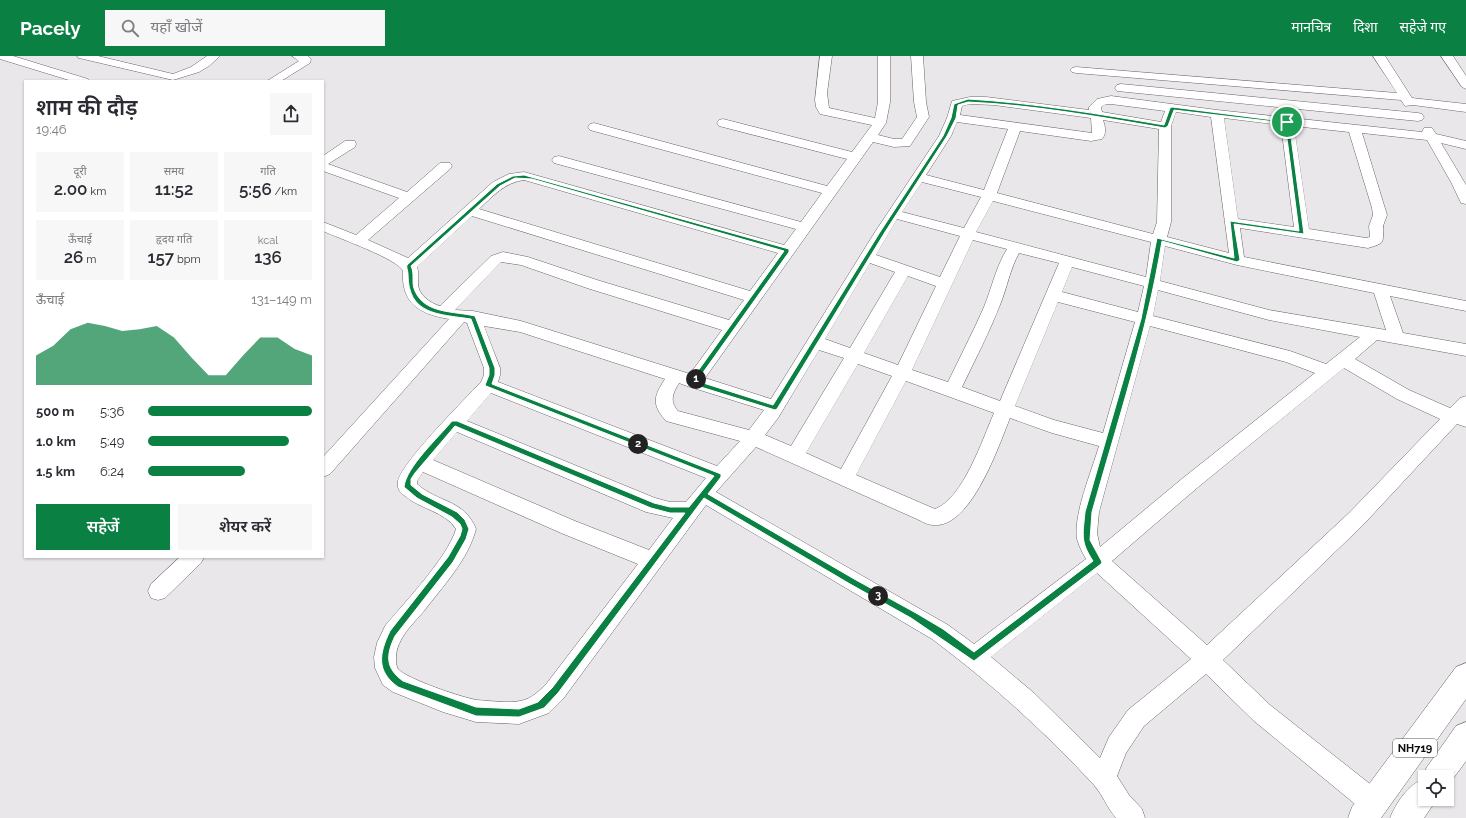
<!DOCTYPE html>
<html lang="hi">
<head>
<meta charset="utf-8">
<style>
  :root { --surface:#fff; --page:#f7f7f7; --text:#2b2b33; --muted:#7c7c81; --accent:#0b8043 }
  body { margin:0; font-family:Raleway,"Noto Sans Devanagari",sans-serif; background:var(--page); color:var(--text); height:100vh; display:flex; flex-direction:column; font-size:15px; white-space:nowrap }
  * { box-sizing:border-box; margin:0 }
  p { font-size:13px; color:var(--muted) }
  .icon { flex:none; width:22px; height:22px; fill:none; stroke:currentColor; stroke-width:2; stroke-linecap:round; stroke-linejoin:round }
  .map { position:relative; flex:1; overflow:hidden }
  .sheet { position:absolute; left:24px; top:24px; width:300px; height:478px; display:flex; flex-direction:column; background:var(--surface); border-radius:0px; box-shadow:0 1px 3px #0004 }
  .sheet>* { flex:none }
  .tools { position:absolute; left:1418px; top:714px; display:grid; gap:8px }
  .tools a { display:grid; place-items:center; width:36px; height:36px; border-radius:0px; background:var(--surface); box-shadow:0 1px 3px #0004; font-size:20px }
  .pin { position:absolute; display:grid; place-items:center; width:34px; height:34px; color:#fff; margin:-17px; border:2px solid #fff; border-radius:50%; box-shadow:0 1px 4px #0007 }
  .km { position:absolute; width:20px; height:20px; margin:-10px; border-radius:50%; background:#222; color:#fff; font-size:11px; line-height:20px; text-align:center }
  .round { display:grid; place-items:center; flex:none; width:42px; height:42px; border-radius:0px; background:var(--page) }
  .summary { display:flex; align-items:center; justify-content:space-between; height:68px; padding:0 12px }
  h1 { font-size:22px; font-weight:600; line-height:30px }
  .stats { display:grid; grid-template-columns:repeat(3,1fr); gap:6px; height:68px; padding:4px 12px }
  .stats div { display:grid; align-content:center; border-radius:0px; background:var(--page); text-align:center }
  .stats b { font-size:17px; font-weight:600 }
  .stats small { font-size:11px; font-weight:400 }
  .stats p { font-size:11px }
  .chart { height:112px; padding:8px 12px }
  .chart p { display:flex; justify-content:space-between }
  .chart svg { width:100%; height:72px; margin-top:4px; fill:var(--accent); opacity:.7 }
  .primary-button { display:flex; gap:8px; margin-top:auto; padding:8px 12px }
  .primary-button a { flex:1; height:46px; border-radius:0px; background:var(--accent); color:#fff; font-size:16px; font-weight:600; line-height:46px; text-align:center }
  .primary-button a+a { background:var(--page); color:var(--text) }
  ul { padding:0 12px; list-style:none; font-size:13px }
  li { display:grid; grid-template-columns:64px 48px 1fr; align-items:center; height:30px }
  li i { height:10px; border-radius:5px; background:var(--accent) }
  header { display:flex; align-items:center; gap:24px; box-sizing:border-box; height:56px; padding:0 20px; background:var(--accent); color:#fff }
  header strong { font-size:19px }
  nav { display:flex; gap:22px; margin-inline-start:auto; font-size:14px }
  .search { width:280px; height:36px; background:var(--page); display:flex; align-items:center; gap:10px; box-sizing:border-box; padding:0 14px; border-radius:0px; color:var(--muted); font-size:15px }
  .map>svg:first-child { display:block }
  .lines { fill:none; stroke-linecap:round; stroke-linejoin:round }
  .street-casing { stroke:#686569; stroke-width:1 }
  .highway-casing { stroke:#686569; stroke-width:1 }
  .street { fill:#fff; fill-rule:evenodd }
  .highway { fill:#fff; fill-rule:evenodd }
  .route { fill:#0b8043; stroke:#fff; fill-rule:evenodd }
  .labels { text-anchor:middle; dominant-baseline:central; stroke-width:3.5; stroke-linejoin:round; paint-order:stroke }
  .shield { fill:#fff; stroke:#565556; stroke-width:1 }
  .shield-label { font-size:11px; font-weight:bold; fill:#0d0c0e }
</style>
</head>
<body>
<header>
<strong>Pacely</strong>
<div class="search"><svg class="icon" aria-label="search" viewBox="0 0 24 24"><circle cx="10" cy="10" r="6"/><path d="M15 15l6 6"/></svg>यहाँ खोजें</div>
<nav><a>मानचित्र</a><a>दिशा</a><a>सहेजे गए</a></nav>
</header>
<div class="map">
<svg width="1466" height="762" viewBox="0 0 1466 762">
  <rect width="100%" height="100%" fill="#eae7eb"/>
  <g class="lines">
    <g class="street-casing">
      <path id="street" d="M0,0H13L88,23L90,25H72L0,3Z
        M77,0H98L173,18L191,11L207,0H220L209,10L199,16L173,24L79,2Z
        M292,0H308L311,3L310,7L281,25H267L299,5Z
        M820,0H832L827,37L829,52L875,62L878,46V0H890V46L886,67L878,79L894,83H902L917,61L914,46L911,0H923L926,46L929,61L910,90L894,91L873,86L705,322L771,343L875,176L939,80L947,62L952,45L970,41H986L1089,54V51L1097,43L1111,40L1217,54L1422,76L1424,72H1432L1436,78L1466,85V93L1441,87L1466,129V148L1461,147L1451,126L1427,84L1362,77L1387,159C1386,163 1383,168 1383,172C1383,187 1385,187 1368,192L1240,172L1244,201L1466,245V255L1390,240L1403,277L1466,288V300L1377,284L1355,303L1409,334L1450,352L1460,342L1466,340V371L1457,368L1363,469L1223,604L1270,649L1384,739L1387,748L1384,757L1375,760L1366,757L1254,665L1206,618L1144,670L1126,697L1117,720L1129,739L1142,753L1145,762H1116C1107,752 1103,739 1094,729C1045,676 991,627 932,583L706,449L563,643L549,657L519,668L476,666L443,656L393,636L383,629L375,612L374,601L377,587L385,570C405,546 448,501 456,473C446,456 420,453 405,440C399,436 397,432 398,425C402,406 465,343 481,326L484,319V312L467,267L464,266L330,418L323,421V401L449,263C419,258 401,247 403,215C398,203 338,182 323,175V166L356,179L399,142L323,115V100L345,85H355L356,88L355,91L328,108L407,136L440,107H450L452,110L450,113L368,184L408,202L493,126L509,118L524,116L784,189L796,173L554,107L552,104L554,101L559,100L801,166L822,137L590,74L588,71L590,68L594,67L827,130L847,103L719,70L717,67L719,64L723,63L852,96L872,69L820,58L816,51L815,44ZM970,48L994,49L1091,62L1092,77L960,59L962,50ZM1106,48H1111L1165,55L1161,66L1102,56L1101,51ZM1176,56L1211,61L1229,197L1167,181L1171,166V70ZM1224,62L1281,69L1294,171L1238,163ZM1103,64L1159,73L1157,166L1153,178L997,137L1020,75L1091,85L1102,83C1107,77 1105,70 1103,64ZM957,66L1008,73L984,134L926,119L951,80ZM1294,70L1349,76L1372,152L1373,159L1369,170L1370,181L1366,182L1309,173ZM524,124L778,197L750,235L479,153C492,141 505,126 524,124ZM922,126L981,141L964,172L902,156ZM993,145L1151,186L1146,221L976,176ZM472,160L744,244L729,264L597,224L528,201L503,196L491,200L440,250C430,247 418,239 418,227C418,221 419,216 417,211ZM897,163L960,180L940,221L876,199ZM973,184L1007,193C996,211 992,231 984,251C973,276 960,301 948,326L912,314ZM1165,190L1237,209L1374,237L1386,274L1269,254L1160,225ZM1019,197L1059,207L1000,345L962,331C975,304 989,277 1000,249C1007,232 1010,213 1019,197ZM501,206L521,209L587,232L722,274L690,318L521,265L473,255L455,254ZM870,207L895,216L850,292L825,283ZM1072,211L1144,230L1138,256L1062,236ZM908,220L936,230L898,309L864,297ZM1158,234L1269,264L1360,281L1326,308L1290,295L1153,260ZM1058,246L1135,266L1103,377L1054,364L1015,350ZM484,270L520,276L665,323C654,340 651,348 666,365L740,385L717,410L498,326L500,319V312ZM1150,270L1286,306L1315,317L1183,422L1100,491L1097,477L1099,456ZM819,294L844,302L791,390L765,379L778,362ZM858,308L892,320L841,413L806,397ZM1344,312L1397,343L1440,363L1349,457L1207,589L1112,505L1197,432ZM906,325L994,357C983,382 963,443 935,453L856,419ZM679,327L687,330L764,354L749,374L678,355C669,345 673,337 679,327ZM491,337L706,422L686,446H670L655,442L467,365ZM1010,362L1052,377L1099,390C1092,414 1073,459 1077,483C1079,490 1082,496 1086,503L974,588L948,569L716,436L756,391L919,464C923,466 928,469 933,469C971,473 999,389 1010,362ZM457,376L646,456L673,462L649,494L575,465L433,404ZM423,416L561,477L638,508L547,627C539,635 532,643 520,645C511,647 487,645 477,644C463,642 407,623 398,613C396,610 396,604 396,601C397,582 413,568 424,555C443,530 468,504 476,473C464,443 438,447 417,428V425ZM1097,517L1191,603L1128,654L1109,681L1100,702L1034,637L991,601Z
        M1373,0H1385L1412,42L1466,48V56L1413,49L1405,50L1401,44L1076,17L1072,16L1070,14L1072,12L1076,11L1397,37Z
        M1441,0H1453L1466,20V33L1462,31Z
        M1121,28L1418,57L1422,58L1424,61L1422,64L1418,65L1117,35L1115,32L1117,29Z
        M180,501H204L201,507L165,542L158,544L151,542L148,535L151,528Z"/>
    </g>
    <g class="highway-casing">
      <path id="highway" d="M1466,607V643L1381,762H1348L1352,751L1456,611Z
        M1466,666V705L1447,731V721H1425V743H1437L1424,762H1390C1396,747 1408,729 1423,723L1422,721L1427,711L1456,670Z"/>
    </g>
    <use href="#street" class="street"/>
    <use href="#highway" class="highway"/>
  </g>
  <path class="route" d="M968,43C1034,47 1099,58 1164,69L1170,52L1172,51L1289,66L1304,178L1234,168L1240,204L1237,206L1162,185C1147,277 1117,367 1092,456L1090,484L1102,506L1101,508L974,605L911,562L850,528L704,442L558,637L544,652L519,661L476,660L398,631C376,615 379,598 390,575L448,501L460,480L462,473L460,468L452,461L417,442L404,431C406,411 439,381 452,365H457L654,447L670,451H689L714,420L486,330L485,329L489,319V312L471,263C438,258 408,259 408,218C408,214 406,212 407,209L497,128L513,120L524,119L789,193V196L697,325L773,349L880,176L943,80L951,62L954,48ZM968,46C1035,49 1100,61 1165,72L1168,70L1174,54L1285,67L1299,175L1230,165L1234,202L1157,182L1141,263L1085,456C1083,479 1080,485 1093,505L974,596L943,573L916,557L856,524L708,438L721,421V418L492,328L495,319V312L475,260C454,255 425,258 415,235C411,227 415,218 411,210L500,130L515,122L532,123L784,195L690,326L691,328L775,354L777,353L885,176L947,80L956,62L958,49ZM455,370L651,452L670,457H685L552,632L538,646L519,653L476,651L403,625C385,612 386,599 395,580L453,506L466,483L469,473L465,464L457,456L422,438L411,429V423L415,417Z"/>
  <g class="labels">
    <rect class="shield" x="1393" y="683" width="44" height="18" rx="3"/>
    <g class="shield-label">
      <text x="1415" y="692">NH719</text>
    </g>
  </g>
</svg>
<div class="tools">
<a><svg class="icon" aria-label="locate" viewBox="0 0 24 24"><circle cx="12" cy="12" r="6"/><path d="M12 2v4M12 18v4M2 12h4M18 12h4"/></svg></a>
</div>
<div class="pin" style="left:1287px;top:66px;background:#1e9e55"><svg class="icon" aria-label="arrive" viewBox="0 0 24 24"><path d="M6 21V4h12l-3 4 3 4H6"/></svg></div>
<b class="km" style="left:696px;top:323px">1</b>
<b class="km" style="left:638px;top:388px">2</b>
<b class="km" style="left:878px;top:540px">3</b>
<section class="sheet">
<div class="summary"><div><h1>शाम की दौड़</h1><p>19:46</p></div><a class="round"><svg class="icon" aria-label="share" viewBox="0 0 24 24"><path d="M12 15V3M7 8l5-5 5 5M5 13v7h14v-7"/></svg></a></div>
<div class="stats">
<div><p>दूरी</p><b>2.00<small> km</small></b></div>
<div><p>समय</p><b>11:52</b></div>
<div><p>गति</p><b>5:56<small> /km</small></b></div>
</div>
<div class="stats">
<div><p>ऊँचाई</p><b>26<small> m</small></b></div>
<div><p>हृदय गति</p><b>157<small> bpm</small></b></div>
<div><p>kcal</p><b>136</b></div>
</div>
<div class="chart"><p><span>ऊँचाई</span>131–149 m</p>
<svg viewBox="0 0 160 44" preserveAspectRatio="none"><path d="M0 44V26L10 20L20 10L30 6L40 8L50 11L60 10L70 8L80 15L90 27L100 38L110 38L120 26L130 15L140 15L150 22L160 26V44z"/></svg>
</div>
<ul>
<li><b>500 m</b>5:36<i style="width:100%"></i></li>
<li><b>1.0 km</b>5:49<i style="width:86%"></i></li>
<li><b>1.5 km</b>6:24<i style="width:59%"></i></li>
</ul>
<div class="primary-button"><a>सहेजें</a><a>शेयर करें</a></div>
</section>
</div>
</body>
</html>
